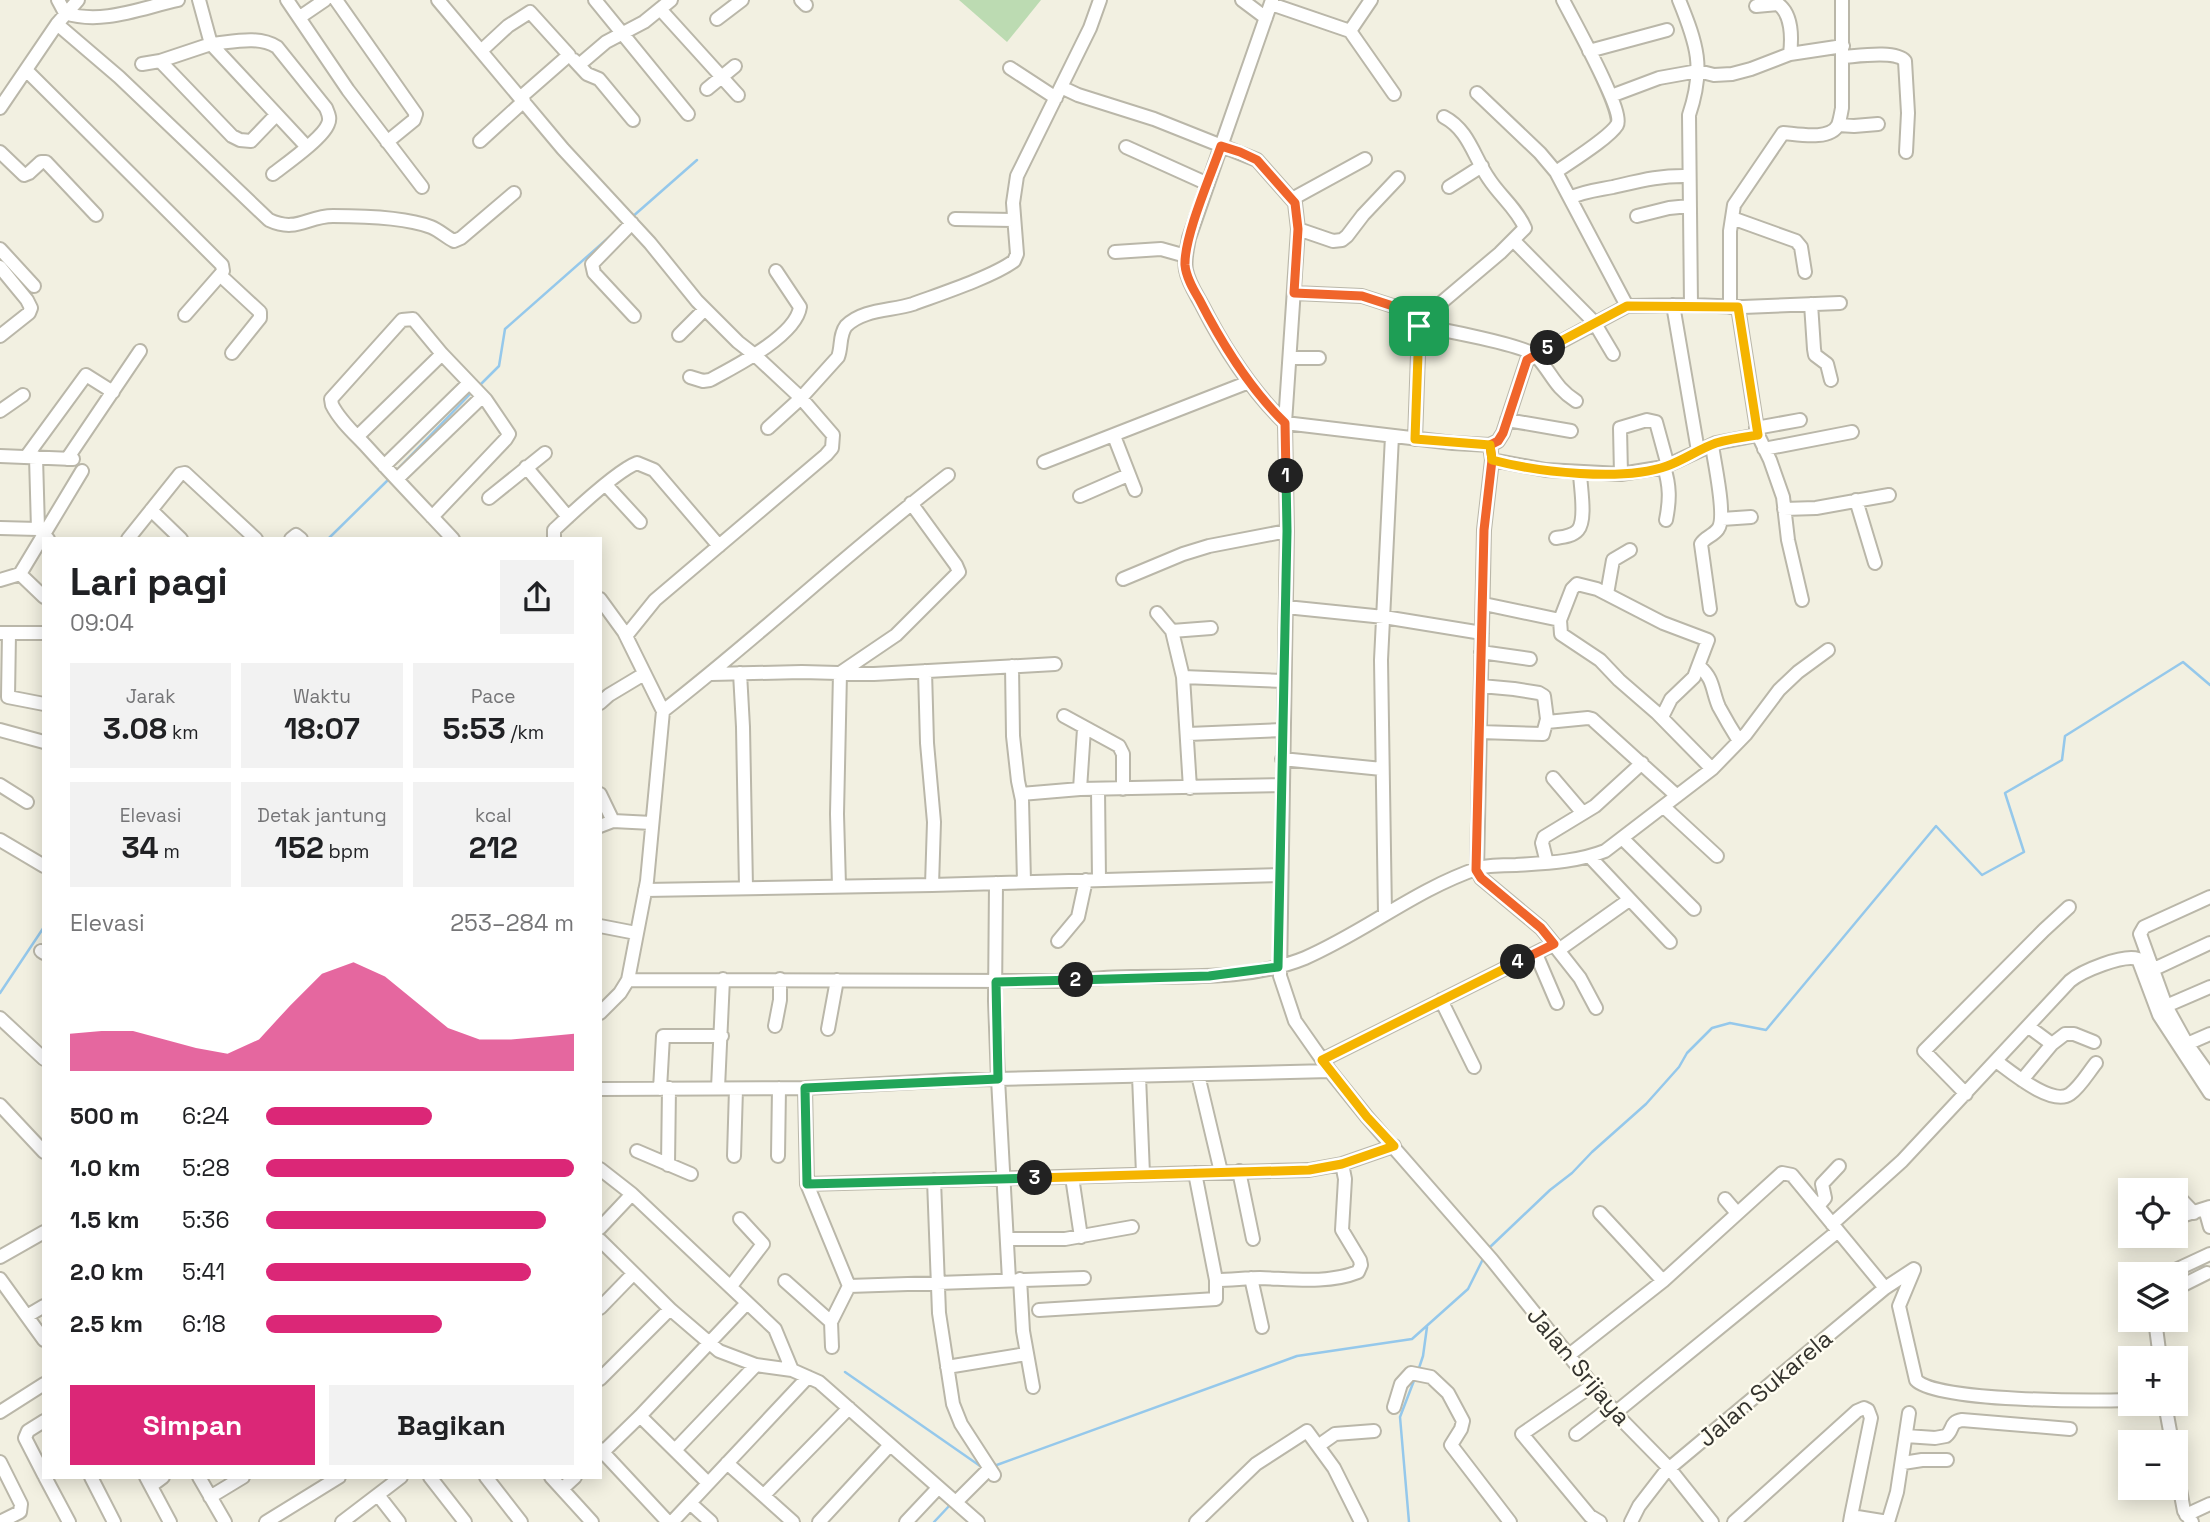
<!DOCTYPE html>
<html lang="id">
<head>
<meta charset="utf-8">
<style>
  :root { --surface:#fff; --page:#f2f2f2; --text:#202124; --muted:#757577; --accent:#db2777 }
  body { margin:0; font-family:"Space Grotesk",sans-serif; background:var(--page); color:var(--text); height:100vh; display:flex; flex-direction:column; font-size:26px; white-space:nowrap }
  * { box-sizing:border-box; margin:0 }
  p { font-size:23px; color:var(--muted) }
  .icon { flex:none; width:38px; height:38px; fill:none; stroke:currentColor; stroke-width:2; stroke-linecap:round; stroke-linejoin:round }
  .map { position:relative; flex:1; overflow:hidden }
  .details { position:absolute; left:42px; top:537px; width:560px; height:942px; display:flex; flex-direction:column; background:var(--surface); border-radius:0px; box-shadow:0 4px 18px #0003 }
  .details>* { flex:none }
  .fabs { position:absolute; left:2118px; top:1178px; display:grid; gap:14px }
  .fabs a { display:grid; place-items:center; width:70px; height:70px; border-radius:0px; background:var(--surface); box-shadow:0 4px 18px #0003; font-size:35px }
  .pin { position:absolute; display:grid; place-items:center; width:60px; height:60px; color:#fff; margin:-30px; border-radius:14px; box-shadow:0 4px 10px #0006 }
  .km { position:absolute; width:35px; height:35px; margin:-18px; border-radius:50%; background:#222; color:#fff; font-size:19px; line-height:35px; text-align:center }
  .round { display:grid; place-items:center; flex:none; width:74px; height:74px; border-radius:0px; background:var(--page) }
  .overview { display:flex; align-items:center; justify-content:space-between; height:119px; padding:0 28px }
  h1 { font-size:38px; font-weight:800; line-height:52px }
  .stats { display:grid; grid-template-columns:repeat(3,1fr); gap:10px; height:119px; padding:7px 28px }
  .stats div { display:grid; align-content:center; border-radius:0px; background:var(--page); text-align:center }
  .stats b { font-size:30px; font-weight:800 }
  .stats small { font-size:19px; font-weight:400 }
  .stats p { font-size:19px }
  .chart { height:196px; padding:14px 28px }
  .chart p { display:flex; justify-content:space-between }
  .chart svg { width:100%; height:126px; margin-top:7px; fill:var(--accent); opacity:.7 }
  .button { display:flex; gap:14px; margin-top:auto; padding:14px 28px }
  .button a { flex:1; height:80px; border-radius:0px; background:var(--accent); color:#fff; font-size:28px; font-weight:800; line-height:80px; text-align:center }
  .button a+a { background:var(--page); color:var(--text) }
  ul { padding:0 28px; list-style:none; font-size:23px }
  li { display:grid; grid-template-columns:112px 84px 1fr; align-items:center; height:52px }
  li i { height:18px; border-radius:9px; background:var(--accent) }
  .map>svg:first-child { display:block }
  .green { fill:#bcdbb2 }
  .lines { fill:none; stroke-linecap:round; stroke-linejoin:round }
  .stream { stroke:#95c8eb; stroke-width:2.5 }
  .minor-casing { stroke:#bab7a9; stroke-width:16 }
  .minor { stroke:#fff; stroke-width:12 }
  .split-1-casing { stroke:#fff; stroke-width:14 }
  .split-2-casing { stroke:#fff; stroke-width:14 }
  .split-3-casing { stroke:#fff; stroke-width:14 }
  .split-4-casing { stroke:#fff; stroke-width:14 }
  .split-5-casing { stroke:#fff; stroke-width:14 }
  .split-6-casing { stroke:#fff; stroke-width:14 }
  .split-1 { stroke:#f0652b; stroke-width:9 }
  .split-2 { stroke:#22a559; stroke-width:9 }
  .split-3 { stroke:#22a559; stroke-width:9 }
  .split-4 { stroke:#f5b400; stroke-width:9 }
  .split-5 { stroke:#f0652b; stroke-width:9 }
  .split-6 { stroke:#f5b400; stroke-width:9 }
  .labels { text-anchor:middle; dominant-baseline:central; stroke-width:5; stroke-linejoin:round; paint-order:stroke }
  .street-label { font-size:24px; fill:#34332e; stroke:#fffdf1 }
</style>
</head>
<body>
<div class="map">
<svg width="2210" height="1522" viewBox="0 0 2210 1522">
  <rect width="100%" height="100%" fill="#f2f0e1"/>
  <path class="green" d="M959,0H1041L1007,42Z"/>
  <g class="lines">
    <path class="stream" d="M631,218L697,160
      M478,387L499,366L505,329L615,232
      M395,472L473,391
      M328,539L391,477
      M0,993L44,927
      M1489,1248L1550,1190L1572,1173L1592,1152L1646,1104L1679,1067L1687,1053L1712,1028L1730,1023L1766,1030L1936,826L1982,875L2024,852L2005,793L2062,760L2065,736L2183,662L2210,685
      M1419,1368L1423,1356L1427,1327
      M845,1372L983,1468
      M994,1466L1297,1356L1412,1339L1468,1289L1484,1257
      M934,1522L950,1505
      M1409,1522L1400,1417L1415,1378"/>
    <g class="minor-casing">
      <path id="minor" d="M58,0L65,13C102,25 141,8 178,0
        M199,0L211,44L160,61L232,136L240,140L251,141L276,115
        M287,0L348,90L422,187
        M336,0L416,114L414,120L387,142
        M438,0L563,149L650,243L697,301L738,342L756,356L801,398L833,435L832,448L826,455L655,600L626,636
        M595,0L688,114
        M801,0L806,5
        M1242,0L1266,18
        M1272,0L1189,238C1187,249 1184,260 1186,270C1188,282 1196,294 1202,305C1224,348 1250,389 1285,423L1287,531L1280,976L1295,1021L1330,1071L1367,1117L1492,1260L1615,1413L1669,1468L1712,1522
        M1679,0C1697,44 1705,68 1689,115L1691,305
        M1271,4L1350,31L1371,0
        M1756,6L1778,4C1792,14 1792,38 1790,54
        M660,9L738,95
        M300,17L325,0
        M717,19L742,0
        M57,24L119,77L269,220C297,233 307,216 333,216C361,216 405,217 431,227C439,230 446,237 454,241L461,238L514,193
        M1350,31L1394,94
        M481,51L508,26L530,12L569,55L521,97
        M1589,51L1667,30
        M1843,57C1858,56 1896,50 1905,61L1908,113L1906,152
        M574,60L587,74L599,79L633,120
        M142,64L160,61
        M579,65L606,42L644,22L671,0
        M1010,68L1056,98
        M26,70L222,265L223,271L220,275L185,315
        M1061,87L1078,95L1154,119L1257,160L1295,203L1298,229L1285,423L1453,443L1490,445L1498,441L1503,433L1527,360L1627,306L1691,305L1743,307L1840,303
        M707,89L735,66
        M1477,93L1540,153L1556,172L1627,306
        M1611,96L1659,78L1698,71L1714,75L1732,74L1751,69L1790,54L1843,46
        M0,108L57,24L78,0
        M1838,125L1854,126L1878,124
        M480,141L524,101
        M1126,147L1208,184
        M0,152L24,175L29,173L41,162H46L96,215
        M1556,172C1570,162 1609,138 1617,125C1625,112 1572,18 1563,0
        M273,174C286,164 323,138 328,124C331,118 328,113 326,108L277,47C258,35 233,42 211,44L307,147
        M1449,187L1482,166
        M1570,198C1584,191 1598,190 1613,187C1639,181 1661,175 1689,176
        M1292,199L1365,159
        M1637,216L1669,208L1689,206
        M1732,218L1796,241L1801,247L1805,272
        M955,219L1013,220
        M632,223L592,264L594,273L634,316
        M1298,229L1333,241L1342,240L1347,236L1363,215L1398,178
        M1514,241L1594,322L1613,354
        M0,249L34,286
        M1115,252L1161,249L1186,256
        M0,267L27,300L31,308L29,313L0,336
        M220,275L260,312V318L232,353
        M1294,293L1362,296L1396,307L1422,319
        M1811,304L1814,349L1815,355L1827,364L1831,380
        M1673,305L1698,451
        M1730,307V231L1734,205L1783,133C1797,134 1830,141 1838,125C1840,120 1841,113 1842,108V0
        M1738,307L1758,435
        M1419,326C1439,329 1525,345 1536,356C1552,373 1554,387 1576,401
        M679,335L705,309
        M1290,358H1319
        M690,377L703,381L710,380C734,367 796,336 800,307L776,271
        M0,411L23,395
        M1507,420L1571,431
        M768,428L801,398L838,357C842,347 839,335 846,326C863,309 891,311 913,304C940,294 992,277 1014,261L1017,254L1013,203L1017,176L1090,28L1100,0
        M1756,428L1800,420
        M358,436L442,354
        M1114,436L1135,490
        M1415,439L1419,326L1422,319L1500,253L1525,228C1517,209 1500,196 1489,179C1474,158 1469,130 1444,117
        M1764,449L1852,432
        M0,456L73,459
        M26,457L86,375L113,392
        M36,457L38,529L48,539
        M67,459L140,351
        M1492,460L1546,470L1621,474L1664,467L1716,443L1758,435L1770,460L1783,497L1788,540L1802,600
        M1044,462L1249,382
        M384,466L469,383
        M526,467L568,517
        M1664,467C1670,486 1670,500 1666,520
        M1621,474L1620,428L1647,420L1656,422L1668,466
        M397,479L482,397
        M606,485L640,522
        M1080,496L1128,475
        M489,498L545,453
        M1856,500L1875,563
        M1784,509L1816,508L1889,495
        M151,510L181,539
        M432,517L506,439L509,434L486,400L442,354L413,319L402,320L331,399L332,405C340,421 355,434 367,447C395,478 424,508 453,539
        M1722,519L1751,517
        M0,528L38,529
        M1556,538C1563,537 1573,536 1578,530C1587,519 1580,486 1580,472
        M128,539L180,474L185,473L256,539
        M291,539L296,535L301,539
        M554,539V530C572,513 616,471 637,463L654,470L719,546
        M20,574L44,597
        M1123,579L1183,554L1209,546L1287,531
        M0,580L20,574L82,471
        M1607,594L1613,560L1630,550
        M600,599L624,632L663,711L647,881L628,980L620,993L600,1013
        M1484,604L1560,620L1572,589L1577,584L1597,589L1663,623L1708,640L1694,677L1671,699L1662,717
        M1286,607L1384,617L1482,633
        M1710,609L1701,544C1705,537 1713,536 1718,529C1727,517 1714,462 1712,445
        M1157,613L1172,631L1183,677L1190,788
        M1560,620L1561,634L1600,660L1619,680L1657,713L1712,769
        M1172,631L1211,628
        M0,633H44
        M9,633L8,697L44,704
        M1481,652L1530,659
        M1012,666L1013,736L1018,781L1022,800L1024,882
        M1700,667C1714,679 1712,691 1719,707C1725,718 1732,730 1739,741
        M925,671L927,743L934,822L932,885
        M740,673L743,727L746,887
        M711,674L802,672L874,674L1055,664
        M1183,677L1283,681
        M600,703L609,695L644,674
        M663,711C761,635 850,550 948,475
        M1064,716L1119,746L1123,754V789
        M1547,722L1588,718L1592,719L1677,796
        M0,730L44,742
        M1480,732L1543,734L1547,719L1544,696L1539,693L1514,689L1481,686
        M1188,734L1282,730
        M1282,759L1382,769
        M1553,778L1582,812
        M0,785L27,802
        M1080,789L1084,729
        M1098,789L1099,880
        M600,794L613,821
        M1021,794L1080,789L1281,785
        M1664,807L1717,856
        M600,826L613,821L652,823
        M1623,839L1694,909
        M0,840L44,866
        M1590,857L1670,942
        M1547,863L1542,843L1544,837L1595,806L1642,763
        M996,883L995,1001L998,1079L1009,1280
        M839,886L837,814L840,673L896,635L959,572L956,565L911,503
        M645,890L932,885L1281,875
        M2210,897L2144,927L2140,934L2166,1006L2187,1044L2210,1076
        M1385,914L1381,660L1392,436
        M600,926L636,933
        M1058,941L1078,917L1086,880
        M1554,945L1580,978L1596,1008
        M1560,949L1629,900
        M41,951L44,953
        M1536,954L1557,1003
        M2152,970L2210,943
        M628,980L1057,981C1082,980 1107,977 1131,977C1188,976 1251,980 1305,958C1365,932 1416,889 1479,868C1490,865 1504,865 1516,865C1546,863 1577,862 1605,851L1712,769L1746,734L1779,690L1798,672L1828,650
        M1441,1000L1474,1067
        M2166,1006L2210,987
        M0,1018L44,1059
        M775,1026L780,1000V979
        M2029,1027L2052,1044L2065,1034H2074L2094,1042
        M828,1029L837,980
        M2187,1044L2210,1034
        M1322,1060L1554,944L1541,928L1481,878L1477,870L1484,530L1492,460L1490,445
        M1996,1061C2010,1071 2052,1107 2070,1094C2080,1087 2088,1073 2096,1063
        M1198,1075L1221,1172
        M1139,1076L1143,1174
        M2022,1080L2052,1044
        M718,1088L723,979
        M805,1088L807,1184L849,1286L1084,1278
        M600,1089L805,1088L955,1080L1330,1071
        M660,1089L663,1036H722
        M1966,1094L1924,1051L2044,930L2069,907
        M0,1105L44,1152
        M637,1151L691,1174
        M734,1156L736,1089
        M778,1156L779,1088
        M668,1165L669,1088
        M600,1169L632,1194L775,1329L792,1370
        M1239,1171L1253,1239
        M1072,1177L1081,1237
        M934,1180L939,1313L953,1404L961,1424L994,1475
        M807,1184L1309,1170L1342,1164L1394,1146
        M2175,1193L2194,1213
        M1725,1199L1737,1213
        M1818,1206L1825,1198L1822,1184L1839,1166
        M2205,1209L2210,1227
        M1600,1213L1663,1281
        M2175,1218L2210,1207
        M1832,1224L1902,1161L2070,981C2082,971 2123,954 2138,959L2159,1015L2210,1093
        M600,1228L632,1194
        M1008,1239H1065L1132,1227
        M600,1240L670,1309L719,1351L756,1365L792,1370L819,1382L978,1522
        M0,1257L44,1232
        M1914,1270L1899,1306L1916,1380C1936,1402 2094,1401 2130,1400
        M2167,1274L2210,1254
        M1251,1278L1262,1327
        M0,1279L44,1340
        M1020,1279L1023,1331L1033,1387
        M1216,1280C1231,1280 1246,1278 1260,1278C1292,1279 1328,1284 1358,1272L1361,1265L1360,1260L1342,1230L1345,1179L1342,1164
        M785,1281L831,1322
        M731,1286L763,1244L740,1219
        M2175,1289L2207,1273
        M600,1308L633,1274
        M1039,1310L1216,1299V1280L1195,1173
        M27,1316L44,1306
        M2155,1320L2160,1358
        M832,1347L831,1322L849,1286
        M1569,1355L1663,1281L1782,1173L1792,1175L1885,1288
        M947,1367L1026,1354
        M600,1379L670,1309
        M1593,1385L1522,1434L1590,1516L1600,1522
        M2165,1404L2172,1442
        M1394,1407L1401,1384L1411,1373L1431,1377L1448,1393L1463,1421L1461,1429L1451,1445L1510,1522
        M0,1412L44,1384
        M1615,1413L1838,1231
        M640,1416L708,1483
        M44,1421L28,1431L25,1438L44,1475
        M1576,1434L1611,1407
        M1906,1436L1935,1438L1946,1436C1954,1430 1949,1422 1962,1420L2070,1429
        M1318,1446L1335,1434L1374,1431
        M600,1449L668,1522
        M675,1450L756,1365
        M600,1455L640,1416L746,1304
        M0,1462L21,1504L20,1512L0,1522
        M727,1463L793,1522
        M1903,1463L1922,1460H1947
        M2175,1463L2184,1511L2192,1522
        M45,1477L69,1522
        M91,1477L114,1522
        M146,1477L170,1522
        M199,1477L225,1522
        M430,1477L465,1522
        M486,1477L521,1522
        M551,1477L592,1522
        M151,1486L163,1477
        M562,1489L575,1477
        M378,1495L399,1522
        M764,1495L849,1408
        M210,1497L243,1477
        M956,1502L989,1469
        M690,1503L711,1522
        M2186,1515L2210,1504
        M266,1522L339,1477
        M342,1522L401,1477
        M672,1522L808,1377
        M819,1522L889,1446
        M906,1522L938,1488
        M1196,1522L1256,1464L1307,1431L1334,1468L1361,1522
        M1631,1522L1639,1506L1666,1471L1885,1288L1914,1269
        M1734,1522L1857,1411L1864,1408L1868,1410L1871,1418L1851,1516
        M1850,1522L1851,1516L1888,1522
        M1888,1522L1897,1492L1909,1413"/>
    </g>
    <use href="#minor" class="minor"/>
  </g>
  <g class="lines">
    <g class="split-1-casing">
      <path id="split-1" d="M1286,476L1285,423C1249,388 1222,344 1199,299C1193,289 1186,277 1185,265C1184,236 1211,175 1221,146L1240,152L1257,160L1295,203L1298,229L1294,293L1362,296L1396,307L1422,319L1419,326"/>
    </g>
    <g class="split-2-casing">
      <path id="split-2" d="M1076,980L1209,976L1278,967L1287,531L1286,476"/>
    </g>
    <g class="split-3-casing">
      <path id="split-3" d="M1035,1178L807,1184L805,1088L998,1079L996,982L1076,980"/>
    </g>
    <g class="split-4-casing">
      <path id="split-4" d="M1035,1178L1309,1170L1342,1164L1394,1146L1367,1117L1322,1060L1518,962"/>
    </g>
    <g class="split-5-casing">
      <path id="split-5" d="M1518,962L1554,944L1541,928L1481,878L1476,870L1484,530L1492,460L1490,445L1498,441L1503,433L1527,360L1548,348"/>
    </g>
    <g class="split-6-casing">
      <path id="split-6" d="M1419,326L1415,439L1490,445L1492,460C1538,472 1622,482 1667,466C1684,460 1699,449 1716,443C1729,439 1744,437 1758,435L1738,307L1627,306L1548,348"/>
    </g>
    <use href="#split-1" class="split-1"/>
    <use href="#split-2" class="split-2"/>
    <use href="#split-3" class="split-3"/>
    <use href="#split-4" class="split-4"/>
    <use href="#split-5" class="split-5"/>
    <use href="#split-6" class="split-6"/>
  </g>
  <g class="labels">
    <g class="street-label">
      <text transform="translate(1579 1366) rotate(50)">Jalan Srijaya</text>
      <text transform="translate(1765 1388) rotate(-40)">Jalan Sukarela</text>
    </g>
  </g>
</svg>
<div class="fabs">
<a><svg class="icon" aria-label="locate" viewBox="0 0 24 24"><circle cx="12" cy="12" r="6"/><path d="M12 2v4M12 18v4M2 12h4M18 12h4"/></svg></a>
<a><svg class="icon" aria-label="layers" viewBox="0 0 24 24"><path d="M12 4l9 5-9 5-9-5zM3 14l9 5 9-5"/></svg></a>
<a>+</a>
<a>−</a>
</div>
<div class="pin" style="left:1419px;top:326px;background:#1e9e55"><svg class="icon" aria-label="arrive" viewBox="0 0 24 24"><path d="M6 21V4h12l-3 4 3 4H6"/></svg></div>
<b class="km" style="left:1286px;top:476px">1</b>
<b class="km" style="left:1076px;top:980px">2</b>
<b class="km" style="left:1035px;top:1178px">3</b>
<b class="km" style="left:1518px;top:962px">4</b>
<b class="km" style="left:1548px;top:348px">5</b>
<section class="details">
<div class="overview"><div><h1>Lari pagi</h1><p>09:04</p></div><a class="round"><svg class="icon" aria-label="share" viewBox="0 0 24 24"><path d="M12 15V3M7 8l5-5 5 5M5 13v7h14v-7"/></svg></a></div>
<div class="stats">
<div><p>Jarak</p><b>3.08<small> km</small></b></div>
<div><p>Waktu</p><b>18:07</b></div>
<div><p>Pace</p><b>5:53<small> /km</small></b></div>
</div>
<div class="stats">
<div><p>Elevasi</p><b>34<small> m</small></b></div>
<div><p>Detak jantung</p><b>152<small> bpm</small></b></div>
<div><p>kcal</p><b>212</b></div>
</div>
<div class="chart"><p><span>Elevasi</span>253–284 m</p>
<svg viewBox="0 0 160 44" preserveAspectRatio="none"><path d="M0 44V31L10 30L20 30L30 33L40 36L50 38L60 33L70 21L80 10L90 6L100 11L110 20L120 29L130 33L140 33L150 32L160 31V44z"/></svg>
</div>
<ul>
<li><b>500 m</b>6:24<i style="width:54%"></i></li>
<li><b>1.0 km</b>5:28<i style="width:100%"></i></li>
<li><b>1.5 km</b>5:36<i style="width:91%"></i></li>
<li><b>2.0 km</b>5:41<i style="width:86%"></i></li>
<li><b>2.5 km</b>6:18<i style="width:57%"></i></li>
</ul>
<div class="button"><a>Simpan</a><a>Bagikan</a></div>
</section>
</div>
</body>
</html>
